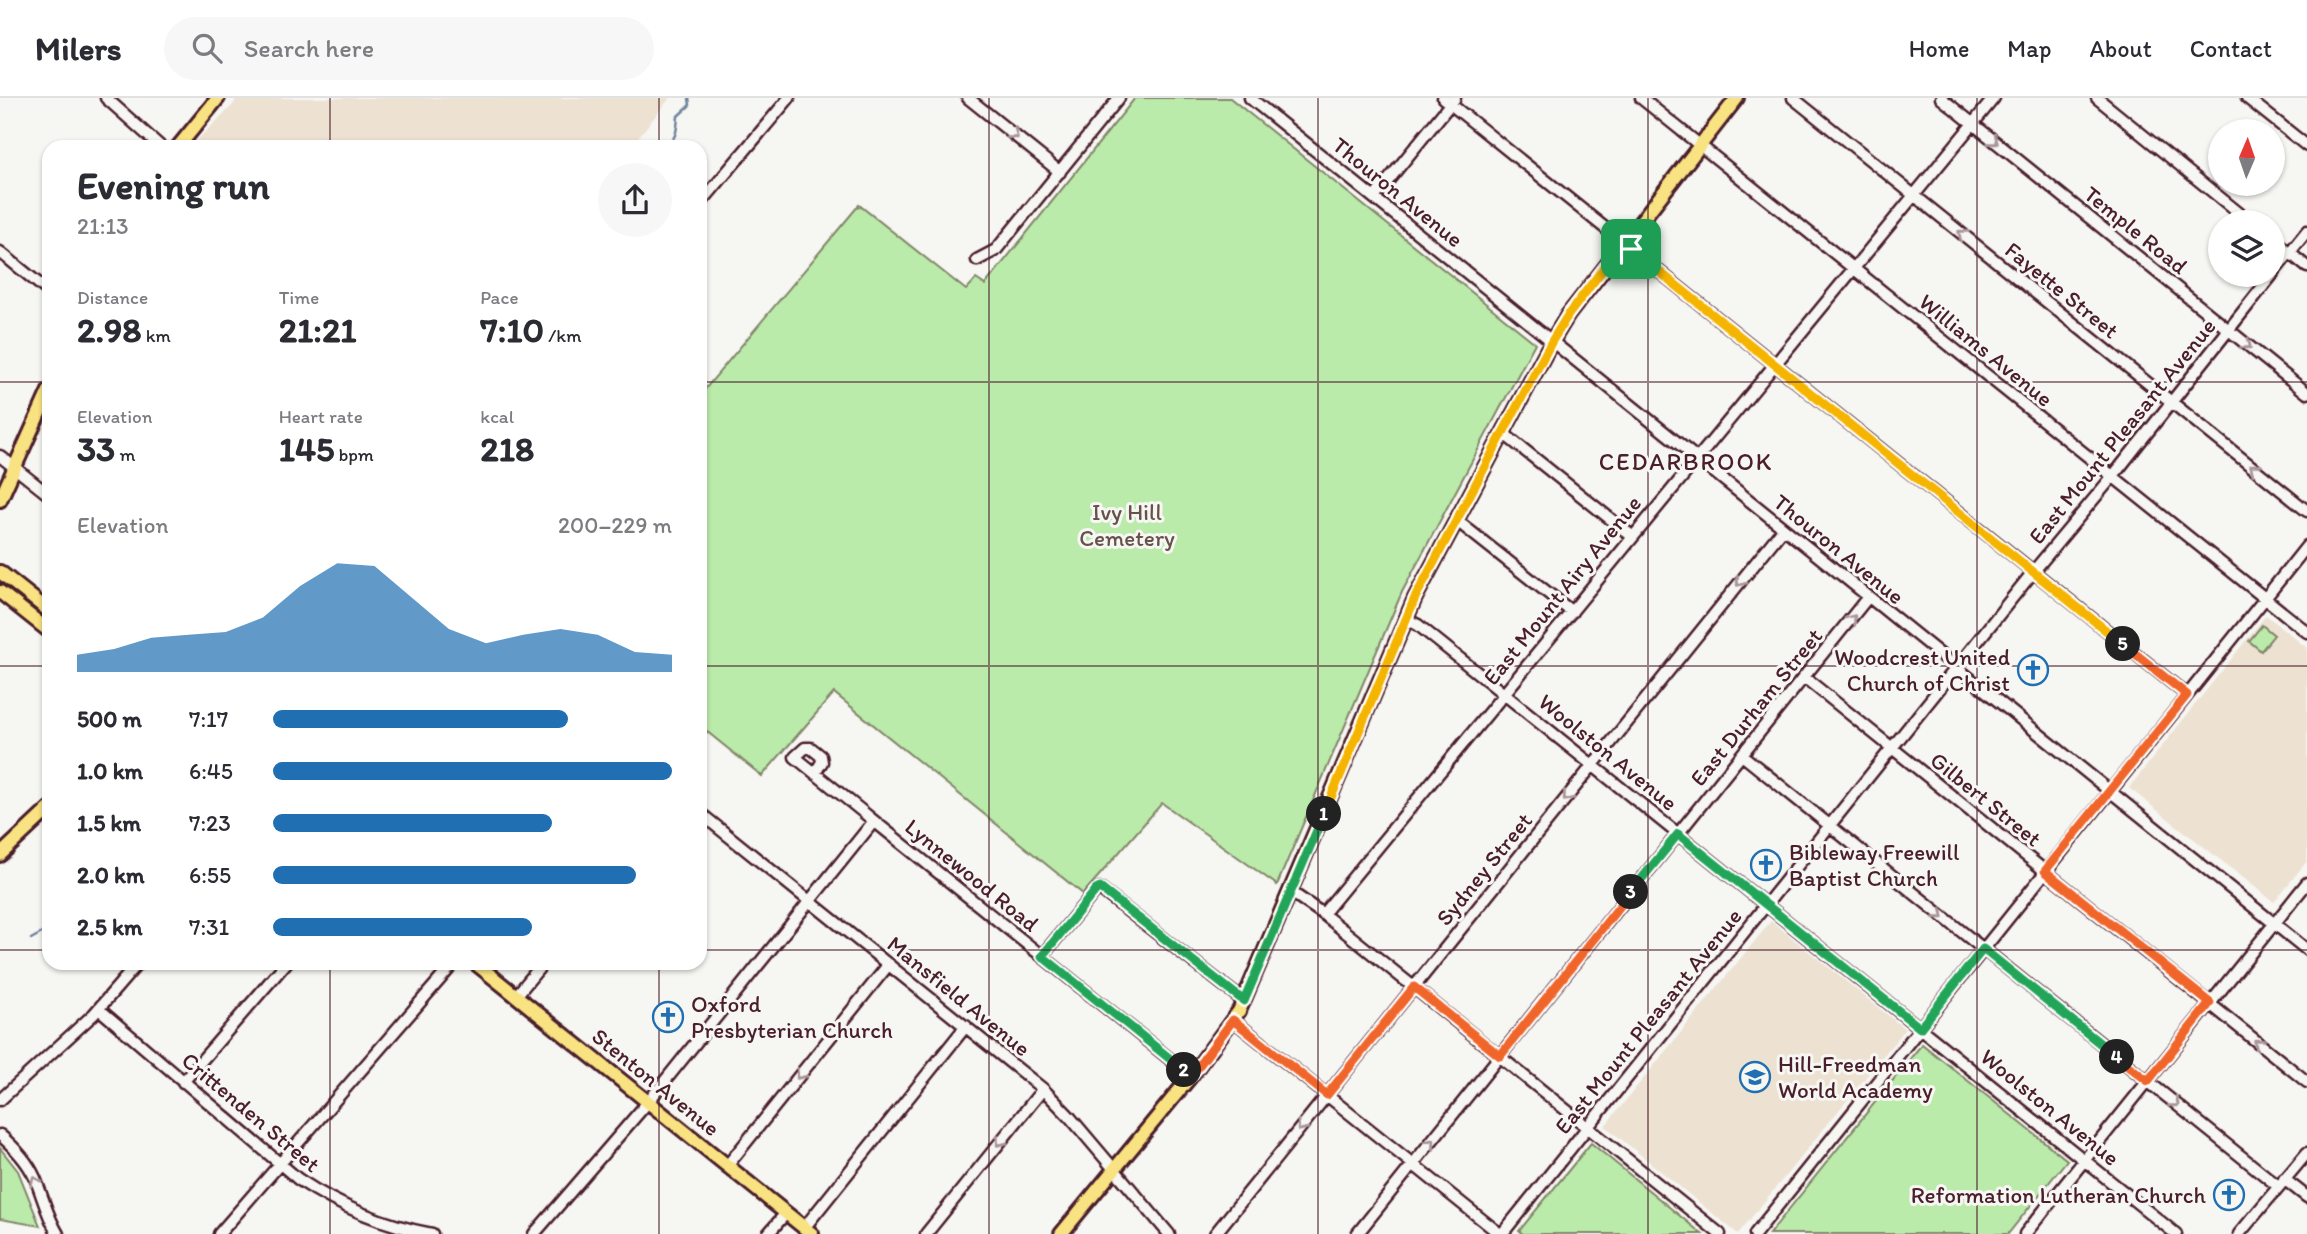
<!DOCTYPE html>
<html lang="en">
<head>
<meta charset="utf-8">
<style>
  :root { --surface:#fff; --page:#f7f7f7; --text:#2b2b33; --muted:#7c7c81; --line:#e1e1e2; --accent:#1f6fb2 }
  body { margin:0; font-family:Itim,sans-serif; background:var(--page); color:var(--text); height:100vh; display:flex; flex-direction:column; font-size:26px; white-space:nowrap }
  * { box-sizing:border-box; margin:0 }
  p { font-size:23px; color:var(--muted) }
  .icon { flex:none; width:38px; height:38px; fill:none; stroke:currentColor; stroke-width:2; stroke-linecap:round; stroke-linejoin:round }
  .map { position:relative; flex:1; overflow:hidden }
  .details { position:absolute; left:42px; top:42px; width:665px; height:830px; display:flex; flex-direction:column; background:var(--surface); border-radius:21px; box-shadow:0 2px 5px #0004 }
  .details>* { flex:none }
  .needle { width:46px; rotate:2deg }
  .fabs { position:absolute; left:2208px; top:21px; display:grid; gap:14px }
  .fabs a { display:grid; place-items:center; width:77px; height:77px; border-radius:50%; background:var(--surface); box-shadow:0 2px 5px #0004; font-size:35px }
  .pin { position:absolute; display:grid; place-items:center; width:60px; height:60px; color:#fff; margin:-30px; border-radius:14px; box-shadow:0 4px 10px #0006 }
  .km { position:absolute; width:35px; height:35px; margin:-18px; border-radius:50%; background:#222; color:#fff; font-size:19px; line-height:35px; text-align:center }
  .round { display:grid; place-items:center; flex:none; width:74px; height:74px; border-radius:37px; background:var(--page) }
  .headline { display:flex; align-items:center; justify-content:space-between; height:119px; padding:0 35px }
  h1 { font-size:38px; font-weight:700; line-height:52px }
  .figures { display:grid; grid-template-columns:repeat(3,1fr); gap:10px; height:119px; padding:7px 35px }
  .figures div { display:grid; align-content:center }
  .figures b { font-size:35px; font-weight:700 }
  .figures small { font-size:19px; font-weight:400 }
  .figures p { font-size:19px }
  .chart { height:196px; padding:14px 35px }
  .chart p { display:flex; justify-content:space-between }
  .chart svg { width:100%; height:126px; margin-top:7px; fill:var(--accent); opacity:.7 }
  ul { padding:0 35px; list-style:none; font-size:23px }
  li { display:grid; grid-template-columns:112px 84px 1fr; align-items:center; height:52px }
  li i { height:18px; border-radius:9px; background:var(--accent) }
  header { display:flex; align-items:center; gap:42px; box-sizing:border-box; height:98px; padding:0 35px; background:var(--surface); border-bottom:2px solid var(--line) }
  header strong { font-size:33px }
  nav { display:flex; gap:38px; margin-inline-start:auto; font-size:24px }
  .search { width:490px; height:63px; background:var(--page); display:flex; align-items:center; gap:18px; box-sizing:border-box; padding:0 24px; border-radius:38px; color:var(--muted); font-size:26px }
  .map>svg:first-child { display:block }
  .built { fill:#ede1d2 }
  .green { fill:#bbebaa; stroke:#82856a; stroke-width:2 }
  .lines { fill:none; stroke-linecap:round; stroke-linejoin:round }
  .stream { stroke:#6f839c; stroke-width:2.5 }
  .minor-casing { stroke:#4a1f2b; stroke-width:15 }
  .major-casing { stroke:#4a1f2b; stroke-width:18 }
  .minor { stroke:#f6f6f2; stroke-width:10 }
  .major { stroke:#f8e281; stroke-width:12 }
  .oneway { stroke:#a99598 }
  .split-1-casing { stroke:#fff; stroke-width:14 }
  .split-2-casing { stroke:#fff; stroke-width:14 }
  .split-3-casing { stroke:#fff; stroke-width:14 }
  .split-4-casing { stroke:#fff; stroke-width:14 }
  .split-5-casing { stroke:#fff; stroke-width:14 }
  .split-6-casing { stroke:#fff; stroke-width:14 }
  .split-1 { stroke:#f5b400; stroke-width:9 }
  .split-2 { stroke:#22a559; stroke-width:9 }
  .split-3 { stroke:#f0652b; stroke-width:9 }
  .split-4 { stroke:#22a559; stroke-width:9 }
  .split-5 { stroke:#f0652b; stroke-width:9 }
  .split-6 { stroke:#f5b400; stroke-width:9 }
  .grid { fill:none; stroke:#4a1f2b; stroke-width:2; stroke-opacity:0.55 }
  .labels { text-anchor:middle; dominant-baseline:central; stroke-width:6; stroke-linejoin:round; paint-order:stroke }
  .street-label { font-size:23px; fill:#4a1f2b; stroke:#f6f6f2 }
  .park-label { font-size:23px; fill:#66524b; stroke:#f6f6f2 }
  .poi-label { font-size:23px; fill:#4a1f2b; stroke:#f6f6f2; text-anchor:start }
  .neighbourhood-label { font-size:24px; letter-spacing:2px; fill:#4a1f2b; stroke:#f6f6f2 }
</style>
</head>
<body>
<header>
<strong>Milers</strong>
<div class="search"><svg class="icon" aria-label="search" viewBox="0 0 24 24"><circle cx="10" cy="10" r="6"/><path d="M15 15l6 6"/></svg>Search here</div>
<nav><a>Home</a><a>Map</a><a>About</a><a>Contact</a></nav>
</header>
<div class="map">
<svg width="2307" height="1136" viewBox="0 0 2307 1136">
  <rect width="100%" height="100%" fill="#f6f6f2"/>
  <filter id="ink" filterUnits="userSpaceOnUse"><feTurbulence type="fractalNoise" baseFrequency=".0143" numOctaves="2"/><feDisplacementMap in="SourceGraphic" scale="14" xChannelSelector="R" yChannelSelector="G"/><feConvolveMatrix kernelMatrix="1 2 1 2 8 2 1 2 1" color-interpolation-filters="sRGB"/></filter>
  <g filter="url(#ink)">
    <path class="built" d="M236,0H670L630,49H190L234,6Z
      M2266,517L2307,550V763L2274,804L2129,690Z
      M1771,823L1905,931L1738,1136L1605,1028Z"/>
    <path class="green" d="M1135,0H1230L1535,245L1402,494L1277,787L1162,705L1083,796L834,595L762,678L700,628V297L859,107L966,192L976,181L985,187Z
      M2262,527L2274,537L2261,553L2249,543Z
      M1922,946L2067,1062L2008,1136H1769Z
      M1591,1045L1702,1136H1523L1519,1133Z
      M0,1050L18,1073L40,1128L0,1121Z"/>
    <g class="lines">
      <path class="stream" d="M655,49L667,48C677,39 677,31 678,18L690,7L689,0
        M31,841L49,831"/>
      <g class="minor-casing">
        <path id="minor" d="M106,0L161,49
          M968,0L1060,74
          M1250,0L2307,852
          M1443,0L2187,597
          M1641,0L2307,534
          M1793,0L2307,413
          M1941,0L2307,295
          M2097,0L2250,124
          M2247,0L2307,48
          M1374,100L1455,0
          M700,106L789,0
          M2273,141L2307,169
          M0,154L49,194
          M977,162L996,152L1119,0
          M2273,175L2307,133
          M1503,335L1633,439
          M0,358L49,397
          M1456,422L1572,514
          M1406,521L1418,527L2176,1136
          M1804,579L2307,984
          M1742,657L2278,1088
          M815,675L822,664L821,658L811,650H805L795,659L863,714L874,723L1191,978
          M700,715L1043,991L1069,1018L1169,1136
          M1291,794L1323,816L1720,1136
          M1323,816L1994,0
          M1042,858L1096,792L1100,791L1244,903
          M516,898L544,864
          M99,911L298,1081C340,1109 383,1127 432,1136
          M1233,922L1500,1136
          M183,984L287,864
          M0,1002L94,916L139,864
          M0,1037C14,1049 27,1062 35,1080C43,1099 47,1118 58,1136
          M727,1068L889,866
          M2284,1081L2307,1099
          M804,1130L966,928
          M219,1136L455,864
          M534,1136L648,1004L874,723
          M768,1136L786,1115
          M926,1136L1043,991
          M1215,1136L1783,431
          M1357,1136L1868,499
          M1502,1136L2033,474L2113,378L2272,177
          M1755,1136L2307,448
          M2025,1136L2307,785
          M2239,1136L2307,1055"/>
      </g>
      <g class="major-casing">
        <path id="major" d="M178,49L218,0
          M0,402L49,293
          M0,474L49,513
          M0,494L49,533
          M0,757L49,711
          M474,864L812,1136
          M1061,1136L1191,978L1239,913L1415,500L1552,243L1568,217L1737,0"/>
      </g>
      <use href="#minor" class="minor"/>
      <use href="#major" class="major"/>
    </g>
    <defs><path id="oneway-chevron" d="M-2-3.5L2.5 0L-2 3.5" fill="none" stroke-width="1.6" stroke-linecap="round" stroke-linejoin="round" transform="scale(1.75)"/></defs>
    <g class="oneway">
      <use href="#oneway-chevron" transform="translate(1014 37) rotate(39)"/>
      <use href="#oneway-chevron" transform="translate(1994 43) rotate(39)"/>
      <use href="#oneway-chevron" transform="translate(1962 136) rotate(-141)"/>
      <use href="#oneway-chevron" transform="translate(2247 247) rotate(39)"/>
      <use href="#oneway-chevron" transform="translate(2254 370) rotate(-141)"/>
      <use href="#oneway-chevron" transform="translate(1740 484) rotate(129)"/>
      <use href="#oneway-chevron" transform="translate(1852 521) rotate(-52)"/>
      <use href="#oneway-chevron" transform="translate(1567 699) rotate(129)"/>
      <use href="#oneway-chevron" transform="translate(1940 817) rotate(39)"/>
      <use href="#oneway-chevron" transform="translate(2258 945) rotate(-141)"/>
      <use href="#oneway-chevron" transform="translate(800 977) rotate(129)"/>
      <use href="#oneway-chevron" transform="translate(2175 1005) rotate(39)"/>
      <use href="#oneway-chevron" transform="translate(1301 1029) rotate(129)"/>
      <use href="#oneway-chevron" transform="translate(1000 1044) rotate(129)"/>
      <use href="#oneway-chevron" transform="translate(1431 1045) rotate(-51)"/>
      <use href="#oneway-chevron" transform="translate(35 1083) rotate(-113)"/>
    </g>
  </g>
  <g class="lines" filter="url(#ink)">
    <g class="split-1-casing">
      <path id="split-1" d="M1324,716L1415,500L1552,243L1568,217L1623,145L1631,151"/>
    </g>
    <g class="split-2-casing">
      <path id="split-2" d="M1184,972L1042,858L1096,792L1100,790L1244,903L1324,716"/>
    </g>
    <g class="split-3-casing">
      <path id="split-3" d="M1184,972L1191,978L1233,922L1327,997L1414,889L1500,958L1631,794"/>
    </g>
    <g class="split-4-casing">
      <path id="split-4" d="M1631,794L1678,736L1920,930L1983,851L2117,959"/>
    </g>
    <g class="split-5-casing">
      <path id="split-5" d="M2117,959L2148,983L2210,905L2045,773L2187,597L2123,546"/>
    </g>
    <g class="split-6-casing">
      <path id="split-6" d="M1631,151L2123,546"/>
    </g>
    <use href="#split-1" class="split-1"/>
    <use href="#split-2" class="split-2"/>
    <use href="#split-3" class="split-3"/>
    <use href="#split-4" class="split-4"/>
    <use href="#split-5" class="split-5"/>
    <use href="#split-6" class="split-6"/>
  </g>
  <path class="grid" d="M330,0V49M659,0V49M989,0V1136M1318,0V1136M1648,0V1136M1977,0V1136M0,284H49M700,284H2307M0,568H49M700,568H2307M0,852H49M700,852H2307M330,864V1136M659,864V1136"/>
  <defs>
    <g id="church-ring" transform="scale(1.575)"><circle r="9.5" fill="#f6f6f2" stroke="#1f6fb2" stroke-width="1.5"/><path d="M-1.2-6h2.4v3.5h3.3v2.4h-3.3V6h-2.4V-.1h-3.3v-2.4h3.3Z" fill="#1f6fb2"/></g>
    <g id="school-ring" transform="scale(1.575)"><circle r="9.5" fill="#f6f6f2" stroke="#1f6fb2" stroke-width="1.5"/><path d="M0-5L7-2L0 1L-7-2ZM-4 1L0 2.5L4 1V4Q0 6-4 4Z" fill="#1f6fb2"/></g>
  </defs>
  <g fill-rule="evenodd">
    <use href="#church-ring" x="2033" y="572"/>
    <use href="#church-ring" x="1766" y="767"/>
    <use href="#church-ring" x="668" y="919"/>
    <use href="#school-ring" x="1755" y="979"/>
    <use href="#church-ring" x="2229" y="1097"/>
  </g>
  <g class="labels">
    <g class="street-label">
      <text transform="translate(1398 94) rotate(39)">Thouron Avenue</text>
      <text transform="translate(2136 132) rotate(39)">Temple Road</text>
      <text transform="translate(2062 192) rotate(39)">Fayette Street</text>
      <text transform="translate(1986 252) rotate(39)">Williams Avenue</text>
      <text transform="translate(2122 333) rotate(-51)">East Mount Pleasant Avenue</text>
      <text transform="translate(1839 451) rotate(39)">Thouron Avenue</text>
      <text transform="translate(1562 492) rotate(-51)">East Mount Airy Avenue</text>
      <text transform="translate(1756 609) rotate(-51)">East Durham Street</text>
      <text transform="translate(1608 654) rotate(39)">Woolston Avenue</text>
      <text transform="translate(1986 701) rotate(39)">Gilbert Street</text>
      <text transform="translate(1484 771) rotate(-51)">Sydney Street</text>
      <text transform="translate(972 777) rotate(39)">Lynnewood Road</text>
      <text transform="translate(959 898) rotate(39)">Mansfield Avenue</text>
      <text transform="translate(1648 923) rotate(-51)">East Mount Pleasant Avenue</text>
      <text transform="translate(656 984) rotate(39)">Stenton Avenue</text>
      <text transform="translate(2050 1009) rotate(39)">Woolston Avenue</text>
      <text transform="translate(251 1014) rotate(40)">Crittenden Street</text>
    </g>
    <g class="park-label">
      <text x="1127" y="414">Ivy Hill<tspan x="1127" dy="26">Cemetery</tspan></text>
    </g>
    <g class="poi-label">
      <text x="2010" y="559" text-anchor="end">Woodcrest United<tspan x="2010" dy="26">Church of Christ</tspan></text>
      <text x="1789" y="754">Bibleway Freewill<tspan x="1789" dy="26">Baptist Church</tspan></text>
      <text x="691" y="906">Oxford<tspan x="691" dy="26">Presbyterian Church</tspan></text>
      <text x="1778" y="966">Hill-Freedman<tspan x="1778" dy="26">World Academy</tspan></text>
      <text x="2206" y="1097" text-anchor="end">Reformation Lutheran Church</text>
    </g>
    <g class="neighbourhood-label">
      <text x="1686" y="363">CEDARBROOK</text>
    </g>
  </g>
</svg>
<div class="fabs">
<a><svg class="needle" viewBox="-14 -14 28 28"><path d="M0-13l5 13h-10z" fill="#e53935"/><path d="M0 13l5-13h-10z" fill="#7c7c81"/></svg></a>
<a><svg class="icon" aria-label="layers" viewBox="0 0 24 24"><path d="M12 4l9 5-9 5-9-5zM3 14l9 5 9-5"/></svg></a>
</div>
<div class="pin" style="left:1631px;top:151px;background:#1e9e55"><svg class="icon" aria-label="arrive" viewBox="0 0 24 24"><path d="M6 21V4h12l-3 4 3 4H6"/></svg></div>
<b class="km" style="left:1324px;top:716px">1</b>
<b class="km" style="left:1184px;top:972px">2</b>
<b class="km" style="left:1631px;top:794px">3</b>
<b class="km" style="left:2117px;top:959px">4</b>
<b class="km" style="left:2123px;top:546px">5</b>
<section class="details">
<div class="headline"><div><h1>Evening run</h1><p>21:13</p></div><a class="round"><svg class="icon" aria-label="share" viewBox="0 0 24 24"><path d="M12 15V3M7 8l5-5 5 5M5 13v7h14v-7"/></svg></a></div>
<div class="figures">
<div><p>Distance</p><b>2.98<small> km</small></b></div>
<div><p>Time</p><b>21:21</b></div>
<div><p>Pace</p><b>7:10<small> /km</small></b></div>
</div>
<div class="figures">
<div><p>Elevation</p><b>33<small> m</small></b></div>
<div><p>Heart rate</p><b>145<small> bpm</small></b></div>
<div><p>kcal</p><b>218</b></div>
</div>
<div class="chart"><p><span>Elevation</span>200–229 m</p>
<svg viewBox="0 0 160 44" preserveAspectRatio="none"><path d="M0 44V38L10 36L20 32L30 31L40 30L50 25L60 14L70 6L80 7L90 18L100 29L110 34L120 31L130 29L140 31L150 37L160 38V44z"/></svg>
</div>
<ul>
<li><b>500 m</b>7:17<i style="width:74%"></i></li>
<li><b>1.0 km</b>6:45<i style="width:100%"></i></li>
<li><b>1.5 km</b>7:23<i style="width:70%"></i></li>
<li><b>2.0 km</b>6:55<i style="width:91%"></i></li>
<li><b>2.5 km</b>7:31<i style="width:65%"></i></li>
</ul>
</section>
</div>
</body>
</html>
